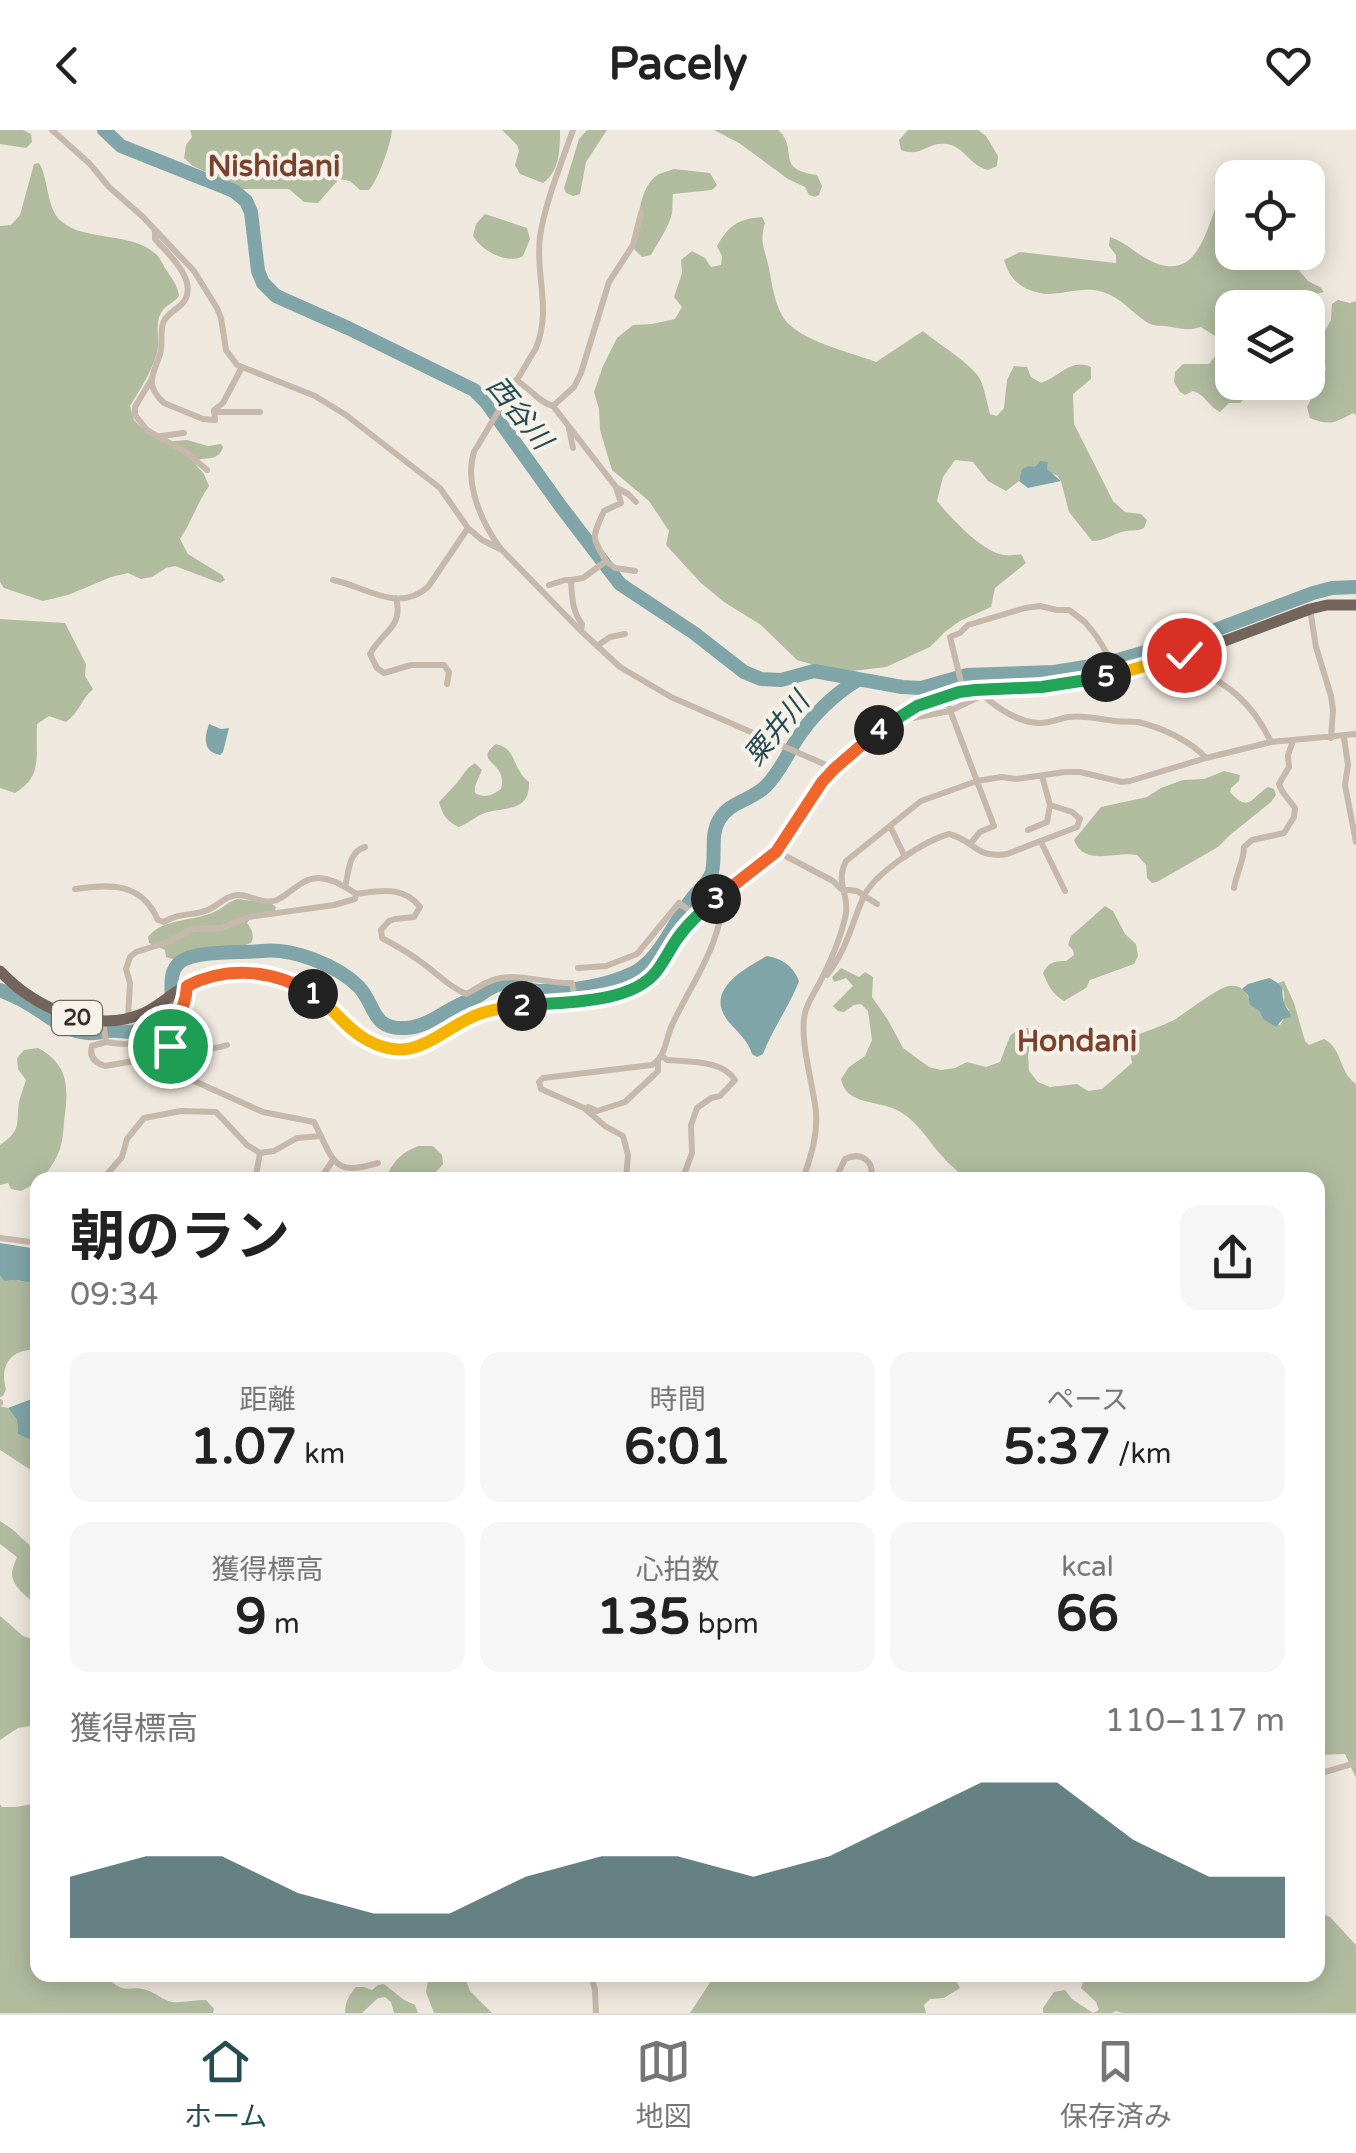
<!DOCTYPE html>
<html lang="ja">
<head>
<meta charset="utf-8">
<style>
  :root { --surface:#fff; --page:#f6f6f6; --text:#222; --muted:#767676; --line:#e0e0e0; --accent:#244c51 }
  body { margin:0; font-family:"Varela Round","Noto Sans JP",sans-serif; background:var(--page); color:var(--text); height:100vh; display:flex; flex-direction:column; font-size:38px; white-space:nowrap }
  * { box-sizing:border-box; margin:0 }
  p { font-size:32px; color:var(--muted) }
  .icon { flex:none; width:55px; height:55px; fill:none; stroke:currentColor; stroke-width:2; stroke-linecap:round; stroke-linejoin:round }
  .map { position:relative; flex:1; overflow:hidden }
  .side { position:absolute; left:30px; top:1042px; width:1295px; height:810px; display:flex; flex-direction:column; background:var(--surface); border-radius:20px; box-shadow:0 5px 25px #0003 }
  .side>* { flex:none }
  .fabs { position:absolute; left:1215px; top:30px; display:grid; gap:20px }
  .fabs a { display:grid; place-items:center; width:110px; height:110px; border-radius:20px; background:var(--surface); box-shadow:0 5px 25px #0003; font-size:50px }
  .pin { position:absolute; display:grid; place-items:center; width:85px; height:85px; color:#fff; margin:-42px; border:5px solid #fff; border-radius:50%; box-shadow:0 2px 10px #0007 }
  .km { position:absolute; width:50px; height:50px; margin:-25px; border-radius:50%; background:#222; color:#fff; font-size:28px; line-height:50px; text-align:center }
  .round { display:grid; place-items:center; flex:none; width:105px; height:105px; border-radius:20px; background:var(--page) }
  .headline { display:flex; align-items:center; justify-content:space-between; height:170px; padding:0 40px }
  h1 { font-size:55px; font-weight:700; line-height:75px }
  .metrics { display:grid; grid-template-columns:repeat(3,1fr); gap:15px; height:170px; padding:10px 40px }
  .metrics div { display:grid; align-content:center; border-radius:20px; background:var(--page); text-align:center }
  .metrics b { font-size:50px; font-weight:700 }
  .metrics small { font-size:28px; font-weight:400 }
  .metrics p { font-size:28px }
  .chart { height:280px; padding:20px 40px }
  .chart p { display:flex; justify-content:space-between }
  .chart svg { width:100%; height:180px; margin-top:10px; fill:var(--accent); opacity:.7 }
  header { display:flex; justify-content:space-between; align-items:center; height:130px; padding:0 40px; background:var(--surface); font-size:45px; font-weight:700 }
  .dock { display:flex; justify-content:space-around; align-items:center; height:140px; border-top:2px solid var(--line); background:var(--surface); font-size:28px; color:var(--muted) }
  .dock a { display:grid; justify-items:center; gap:5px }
  .dock .current { color:var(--accent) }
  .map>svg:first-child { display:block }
  .green { fill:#b1bc9f }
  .water { fill:#80a5a8 }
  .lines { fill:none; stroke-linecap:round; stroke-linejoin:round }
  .river { stroke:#80a5a8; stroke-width:14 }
  .street { stroke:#c6b8ab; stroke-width:6 }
  .primary { stroke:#74655c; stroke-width:11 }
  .split-1-casing { stroke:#fff; stroke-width:20 }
  .split-2-casing { stroke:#fff; stroke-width:20 }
  .split-3-casing { stroke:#fff; stroke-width:20 }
  .split-4-casing { stroke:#fff; stroke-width:20 }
  .split-5-casing { stroke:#fff; stroke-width:20 }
  .split-6-casing { stroke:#fff; stroke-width:20 }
  .split-1 { stroke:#f0652b; stroke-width:12 }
  .split-2 { stroke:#f5b400; stroke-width:12 }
  .split-3 { stroke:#22a559; stroke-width:12 }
  .split-4 { stroke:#f0652b; stroke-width:12 }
  .split-5 { stroke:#22a559; stroke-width:12 }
  .split-6 { stroke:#f5b400; stroke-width:12 }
  .labels { text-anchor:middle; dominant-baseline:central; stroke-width:8; stroke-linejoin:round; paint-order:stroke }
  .shield { fill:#f7f2e9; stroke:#6e6863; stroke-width:2.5 }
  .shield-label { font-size:22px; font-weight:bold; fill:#342d29 }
  .water-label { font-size:28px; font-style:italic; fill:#244c51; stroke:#f7f2e9 }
  .quarter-label { font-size:30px; font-weight:bold; fill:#79422d; stroke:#f7f2e9 }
</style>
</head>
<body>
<header><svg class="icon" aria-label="back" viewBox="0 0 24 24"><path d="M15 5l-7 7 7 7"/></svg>Pacely<svg class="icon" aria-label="heart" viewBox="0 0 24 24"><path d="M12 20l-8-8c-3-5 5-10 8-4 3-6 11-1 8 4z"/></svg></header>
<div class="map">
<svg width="1356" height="1883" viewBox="0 0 1356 1883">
  <rect width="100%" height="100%" fill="#efe8de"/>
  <path class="green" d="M0,0H23L31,4L32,12L26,18L0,14Z
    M190,0H392C391,14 378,50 369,60H360L350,51L339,49L318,73L304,72L289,59H241L193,36L184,28L186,15L192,7Z
    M502,0H560C560,19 560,41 543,53L520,44L515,35L519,21L517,15Z
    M587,0H607L586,32L580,64L573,66L566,63L564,58L579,9Z
    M714,0H778C800,19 773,39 817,45L822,56L819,65L815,67L809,65L805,57L788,49L739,13Z
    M908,0H978L986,6L998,26L997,36L988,40C970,36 965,17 947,14C927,11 922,28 901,20L899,10Z
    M39,33C49,49 46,78 61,91C84,112 133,101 157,125C159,127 164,136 165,138C171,148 178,155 179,166C173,174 166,174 161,183C155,194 159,203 158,216C157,233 139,262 130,276L134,290L147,303L163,312L187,310L208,316L221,314L223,317C219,331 208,327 196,330V335L204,344L209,356C197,373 192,391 180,409L188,424L222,445L225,450L220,453L175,436L166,438L152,447L141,449L128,443L111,447L68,465L43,471L4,458L0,452V96L11,95L20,85L34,34Z
    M674,39L710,43L717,55L712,60L673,64C672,70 673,77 672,83C669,97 658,112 651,125L642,127L634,119C638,97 637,57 659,44C664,42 669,41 674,39Z
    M1223,60L1232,62V122L1284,123L1308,151L1320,157L1324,162L1308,166L1298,177L1232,178V252L1240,253L1244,269L1240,273H1229L1220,282C1209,277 1206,265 1193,261L1185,265L1180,262L1174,252L1175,242L1183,234H1209L1219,221L1215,206L1201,197C1186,201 1185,199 1171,197C1163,195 1155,197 1148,193C1132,183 1122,168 1103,162C1075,154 1055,172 1027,159C1014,153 1008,143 1004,130L1020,122L1116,133V125L1109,116L1110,107C1128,113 1140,128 1158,134C1203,149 1208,87 1223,60Z
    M485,84L527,98L530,109L523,126C507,135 482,121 473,106L476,94Z
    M762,87L765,93C759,112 765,120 769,138C772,155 775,176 785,190C803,212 850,222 876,232L923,201C938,214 974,235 981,251C985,261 987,273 990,284L997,286L1004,278L1007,250L1014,236L1027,237L1031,247L1041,253C1060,247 1070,228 1091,237V249L1073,264L1074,294L1113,371L1125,382L1141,384L1147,390L1144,398C1136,402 1131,399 1122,402C1111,405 1104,411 1092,411L1069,382L1061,351L1057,345L1051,344L1047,339L1035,337L1020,347L1019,351L1006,361L988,351L973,332L955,330L943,347L937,371C951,388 982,422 1004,425C1010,426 1016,425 1021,424L1026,433L995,458L991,477L960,491L946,501L930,517L886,537L852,541L817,536L797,530L761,495L724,472L701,453L666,415L669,401L649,371L612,340L600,300L599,279L594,262L603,236L617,208L633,195L652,194L675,189L682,177L674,167L682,143L681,130L692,121L705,128L711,137L721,135L722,126L717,116C729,95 738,89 762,87Z
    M1338,170L1350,173L1356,171V285L1353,283C1335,293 1329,296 1310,288L1307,277L1326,239L1322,220L1323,204L1331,190L1332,174Z
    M0,489L65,493L86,534L85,546L93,559C80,571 80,582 66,592L49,586L37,594C35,624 44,646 15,663L0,658Z
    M496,614C518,619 511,638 529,652C530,681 508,677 488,682C477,685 469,693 459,697C447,692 442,684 439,672L456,654L468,638L475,633L482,640L475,656V663C485,669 492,665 501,659C509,631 471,633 496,614Z
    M1224,641L1240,645L1239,651L1231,658L1230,662C1250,684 1251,667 1268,657L1274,659L1276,665L1271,672L1230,705L1218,717L1157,752L1152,753L1147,748L1146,735L1137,725C1115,721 1084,737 1074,710L1101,677L1147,667L1161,658L1183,650L1204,649Z
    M238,769L271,773L276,777L274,783L250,789L247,793C252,799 255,806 251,813L236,818L208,819L172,829L166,827L165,820L149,813L148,807C164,787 195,792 216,781C225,777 228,771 238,769Z
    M1105,776L1113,781L1125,804L1136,814L1138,826L1134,834L1090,850L1086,858L1064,871C1052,864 1048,855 1043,843C1049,832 1054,831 1066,831L1074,825L1073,820L1068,815L1071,806Z
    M841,838L859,847L865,842L873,847L872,867L888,890L903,918L929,937L941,940L955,938L967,932L986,937L1000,932L1010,906L1019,898H1028L1032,910L1028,925L1029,941L1038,952L1050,957L1077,954L1088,961L1102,959L1132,933L1130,921L1137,905C1149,900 1162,896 1174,890C1187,882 1217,858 1229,856C1243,854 1248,864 1251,875L1259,881L1263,889L1280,895L1289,880L1284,873V862L1278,853L1284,851L1294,873L1305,911L1309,915L1324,909C1343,919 1338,941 1356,954V1648L1345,1624L1318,1625V1050H966C959,1041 950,1036 943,1027C927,1010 916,987 892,978C874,971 845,973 841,949L849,937L865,926L872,910L868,881L861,874L854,875L844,882L838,881L833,876L853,856L846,848L834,852L832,847Z
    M38,918C71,936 68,960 64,992C63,1006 62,1018 55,1030C47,1045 36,1054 21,1061L11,1059L8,1053L0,1055V1015C25,998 14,992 20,968C22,962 24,956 26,950L18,939L17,928L24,920Z
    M418,1016H433L442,1025L443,1034C430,1052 413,1050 392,1050L389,1041C397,1027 404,1022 418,1016Z
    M37,1143V1244L33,1236L31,1220C8,1221 0,1239 6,1259L3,1266L0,1267V1146L6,1151L16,1150L35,1154Z
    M0,1276L8,1278L17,1290L18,1304C43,1316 37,1318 37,1344L0,1320Z
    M0,1391L12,1399L37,1422V1474C27,1468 12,1456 12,1443C12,1438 15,1433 17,1427L0,1414Z
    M0,1486L23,1506L38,1511L37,1595L18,1598L0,1610Z
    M37,1673L38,1845H104C127,1868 127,1853 149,1861C157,1864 163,1870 172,1872C182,1873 195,1870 206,1870L214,1879L213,1883H0V1674L2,1677H16Z
    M1318,1781L1330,1787L1356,1815V1883H1122L1116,1881L1112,1883H1093L1099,1880L1096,1872L1081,1858L1084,1849L1094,1845H1318Z
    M429,1845H464L470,1861L492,1883H434L426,1862Z
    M715,1845H953L960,1858L944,1868L930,1869L924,1875L926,1883H690Z
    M384,1854L404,1870L415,1875L418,1883H394L391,1872L385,1867L378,1868L362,1883H345C345,1872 349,1865 356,1857H364L372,1860L378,1855Z
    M1065,1860L1072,1869L1093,1883H1043V1878L1054,1862Z"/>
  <path class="water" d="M1040,331L1048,332L1047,339L1061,351L1028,358L1019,351L1022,339L1029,336L1035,337Z
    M209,594L221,599L229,598L223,622L220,625C203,622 204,608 209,594Z
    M767,826C783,829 793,836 799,851C789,877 773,898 763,924L757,927L752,924C748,910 737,902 728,891C704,861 743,839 767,826Z
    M1269,848C1289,858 1279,860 1285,875C1287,879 1290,882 1291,887L1283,889L1276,897L1263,889L1259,881L1250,875L1248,865L1242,859L1248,854Z
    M0,1113L37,1119L35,1154L17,1150L5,1151L0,1146Z
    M37,1267H38L37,1316L34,1312L18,1304L17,1290L8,1278Z"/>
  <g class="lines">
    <path class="river" d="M104,0L121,16L234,61L246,71L251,82L258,141L263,153L276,166L348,198L474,260L486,272L562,378L620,454L694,503L744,542L761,549L781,550L814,541L902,557L921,558L967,545L1054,542L1104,534L1194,508L1313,463L1332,458L1356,457
      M0,860C9,864 19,868 27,873C47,884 63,901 87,903C97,904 107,900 117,901C134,903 154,902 166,888C179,870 163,847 180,832C196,820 241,823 262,821C293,818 337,835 359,857C376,875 371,900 406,898C427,897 443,882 461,874C465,872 471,871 475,868C484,863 490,856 501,854C512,852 526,860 538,861C568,862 606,856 633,843C636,842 644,836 646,834C665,817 677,787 694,766C700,759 709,752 712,742C716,725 710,705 719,690C730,671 751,671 766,656C779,643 786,627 795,612C812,585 833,565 859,549"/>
    <path class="street" d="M52,0L90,34L109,57L143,87L194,141L217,178L221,188L226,220L237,235L315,266L346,285L440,358L468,398L482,410L500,419
      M573,0C562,31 544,76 540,107C535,147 552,178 536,218L474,322C464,353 482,394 501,419L581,501L620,537L671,567L833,638
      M155,101V109C167,123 197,148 185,170C180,179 167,182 163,193C160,203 163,214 160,224C153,246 144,254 164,273L203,289L215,290L214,280L223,273L242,237
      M151,250L135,277V285L147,300L187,323L207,340
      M516,250C530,258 538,272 553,276L616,357L621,373L604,381C592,408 591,406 606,431L583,448L571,450C572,467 572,481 582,494L581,501
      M553,276L574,257L581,243L609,152L633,115L641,83
      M214,282H260
      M569,299L573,318
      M161,306L184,303
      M617,358L628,364L636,372
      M606,431L615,438L635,441
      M333,450C365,456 397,484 428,457L468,398
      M549,455L565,450H571
      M396,468C404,498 382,501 370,524L377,538L384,543L411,535H444L449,542L447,554
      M1310,479L1316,517L1331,566L1333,580L1331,608
      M597,516L610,507L625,504
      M1184,525L1188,534C1228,555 1251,570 1271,612
      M982,559L983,565C997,578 1018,592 1038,593C1048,594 1058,589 1068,587C1084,585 1099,589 1115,591C1122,592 1130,591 1138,592C1160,597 1191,611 1206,628
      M963,560L950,507L960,503L968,495L1025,478L1040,476L1057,480H1069L1085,492L1097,507L1119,543
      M945,567L994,696L980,702L970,714
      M904,583L907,589L950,581L983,565
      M1344,607L1348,635L1345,655L1356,712
      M890,696L905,727
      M1028,700L1047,692L1050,675
      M1041,712L1065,761
      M778,722L833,751L841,759L857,761L877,774
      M345,757C349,742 348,722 365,717
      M1234,758C1236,744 1244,731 1244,717L1252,710L1284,703L1294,687L1295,678L1282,661L1279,654L1289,637L1288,625L1293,611
      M75,759C111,754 141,752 158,790L164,792C182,781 194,787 210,779C220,774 225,766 238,765C252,765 262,775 277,770C292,763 301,748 319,748C334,749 343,756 355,763
      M578,838L606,836L637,824L679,773L696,785
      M827,845C846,821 851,796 863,768C873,744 924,711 949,704C976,711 975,729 1007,724L1077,697L1080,689L1072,682L1050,675L1042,646
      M128,889L130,853L126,839L130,827L136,822L168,812L193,799L221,798L249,787L334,775L355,769L356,764C380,761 403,755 420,777L414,787L395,789L389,791L381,800L382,808C397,816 411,824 425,835C439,845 449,857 466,864C476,859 485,852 496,849C522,843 547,854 572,853L575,869
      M106,912C148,920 183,901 187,857
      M145,912C171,917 201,924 227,915
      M662,926L667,930C689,932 723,930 735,950L720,966L711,968L697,978L691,995L692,1023L682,1050
      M588,977L597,981L625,972L654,945L658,941V932
      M321,1006C336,1040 342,1043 378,1033
      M102,1050L122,1027L127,1009L144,988L181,981L216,982L247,1015L260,1023L274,1021L297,1008L321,1006L314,992L263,982L152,932L140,930L105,936C95,933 89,927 92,916L106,912L103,891
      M255,1050L260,1023
      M324,1050L325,1042L333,1030
      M626,1050L628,1025L623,1006L605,996L584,978L541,959L539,952L543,948L652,935C667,926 665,908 673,893C694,849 719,818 724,766
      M803,1050C810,1028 818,1006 816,982C813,954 799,909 805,883C808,871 817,859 822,848C832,828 842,805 846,783C849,764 835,753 846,731L921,671L977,651L1002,647L1016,649L1065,642H1080L1122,652L1130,651L1206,628L1271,612L1356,604
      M835,1050L845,1029C862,1021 876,1032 870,1050
      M0,1108L38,1113
      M0,1272V1273
      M1318,1644L1356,1633
      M591,1845L595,1860L596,1883"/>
    <path class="primary" d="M0,841C35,878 94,905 144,883C157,877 169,866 182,858C199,848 219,843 240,842C272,841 306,855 330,876C353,898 370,921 406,919C439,917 462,886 494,879C524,873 555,872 585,869C600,868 615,867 629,861C659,849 669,817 689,795C714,766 750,750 776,722C791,706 800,683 813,665C838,629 877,597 916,577C971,549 1035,561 1094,550C1169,535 1239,505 1310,479L1327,475H1356"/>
  </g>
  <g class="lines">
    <g class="split-1-casing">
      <path id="split-1" d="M170,916L143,912C170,900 185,887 187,856C228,835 275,840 313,864"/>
    </g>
    <g class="split-2-casing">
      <path id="split-2" d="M313,864C333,877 346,899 367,910C411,934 432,907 468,889C485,880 503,878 522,876"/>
    </g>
    <g class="split-3-casing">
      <path id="split-3" d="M522,876C562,871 629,875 656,842C664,832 670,819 677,809C688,793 702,781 716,769"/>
    </g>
    <g class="split-4-casing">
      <path id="split-4" d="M716,769L776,722L822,652L834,639L879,600"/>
    </g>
    <g class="split-5-casing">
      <path id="split-5" d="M879,600L917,576L959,562L975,560L1042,557L1106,547"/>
    </g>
    <g class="split-6-casing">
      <path id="split-6" d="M1106,547L1184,525"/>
    </g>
    <use href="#split-1" class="split-1"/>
    <use href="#split-2" class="split-2"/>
    <use href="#split-3" class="split-3"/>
    <use href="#split-4" class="split-4"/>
    <use href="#split-5" class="split-5"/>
    <use href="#split-6" class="split-6"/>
  </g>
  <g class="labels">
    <rect class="shield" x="52" y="871" width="50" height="34" rx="8"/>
    <g class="shield-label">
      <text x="77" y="888">20</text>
    </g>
    <g class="water-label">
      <text transform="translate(519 283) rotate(51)">西谷川</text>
      <text transform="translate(777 599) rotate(-51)">粟井川</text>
    </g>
    <g class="quarter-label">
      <text x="274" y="36">Nishidani</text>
      <text x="1077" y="911">Hondani</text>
    </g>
  </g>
</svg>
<div class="fabs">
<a><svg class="icon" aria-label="locate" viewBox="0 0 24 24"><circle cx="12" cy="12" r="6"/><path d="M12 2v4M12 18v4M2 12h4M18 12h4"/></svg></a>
<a><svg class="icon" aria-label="layers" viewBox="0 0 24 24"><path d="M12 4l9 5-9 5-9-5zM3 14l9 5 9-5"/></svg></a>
</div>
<div class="pin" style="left:170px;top:916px;background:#1e9e55"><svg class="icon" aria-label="arrive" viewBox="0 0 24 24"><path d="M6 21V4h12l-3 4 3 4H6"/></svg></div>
<div class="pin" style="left:1184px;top:525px;background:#d93025"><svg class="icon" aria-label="check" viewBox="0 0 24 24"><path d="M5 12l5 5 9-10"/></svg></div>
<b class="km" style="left:313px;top:864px">1</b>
<b class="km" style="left:522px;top:876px">2</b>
<b class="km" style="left:716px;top:769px">3</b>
<b class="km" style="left:879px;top:600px">4</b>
<b class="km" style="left:1106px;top:547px">5</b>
<section class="side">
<div class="headline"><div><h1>朝のラン</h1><p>09:34</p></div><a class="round"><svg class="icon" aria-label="share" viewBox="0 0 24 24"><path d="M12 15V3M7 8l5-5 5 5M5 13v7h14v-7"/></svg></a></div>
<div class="metrics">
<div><p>距離</p><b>1.07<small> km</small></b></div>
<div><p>時間</p><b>6:01</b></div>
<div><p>ペース</p><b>5:37<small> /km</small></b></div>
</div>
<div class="metrics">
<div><p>獲得標高</p><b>9<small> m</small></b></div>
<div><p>心拍数</p><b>135<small> bpm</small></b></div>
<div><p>kcal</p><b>66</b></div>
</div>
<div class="chart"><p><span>獲得標高</span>110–117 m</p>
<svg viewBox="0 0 160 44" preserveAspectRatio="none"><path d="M0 44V29L10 24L20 24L30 33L40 38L50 38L60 29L70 24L80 24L90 29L100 24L110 15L120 6L130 6L140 20L150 29L160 29V44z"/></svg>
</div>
</section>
</div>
<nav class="dock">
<a class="current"><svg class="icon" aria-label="home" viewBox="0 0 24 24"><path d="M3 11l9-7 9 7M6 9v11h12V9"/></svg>ホーム</a>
<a><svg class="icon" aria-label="map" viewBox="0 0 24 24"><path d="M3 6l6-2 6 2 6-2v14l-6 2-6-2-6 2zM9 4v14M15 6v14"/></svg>地図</a>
<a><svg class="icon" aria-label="saved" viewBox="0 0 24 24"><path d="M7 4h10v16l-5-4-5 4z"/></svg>保存済み</a>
</nav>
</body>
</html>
